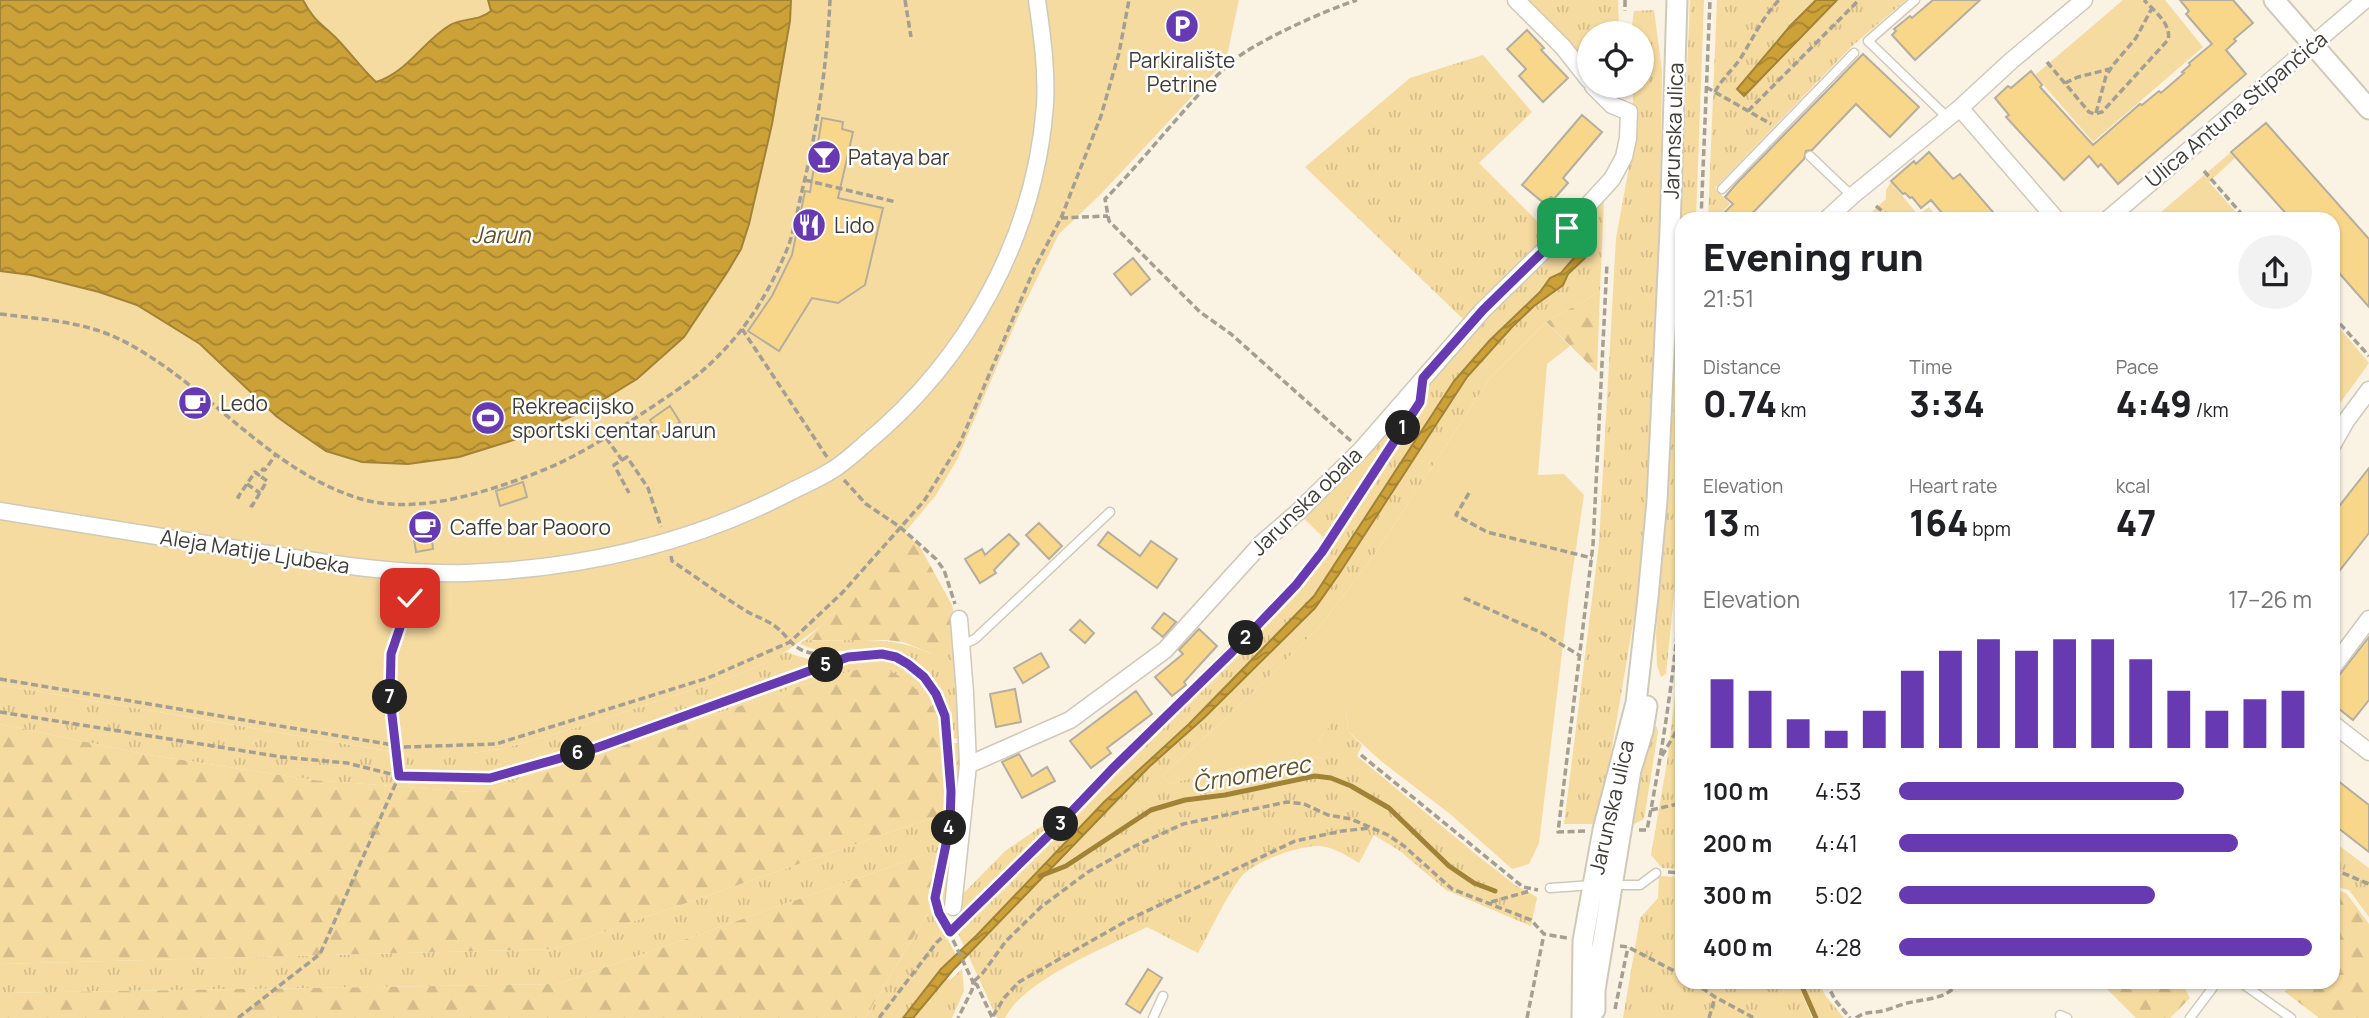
<!DOCTYPE html>
<html lang="en">
<head>
<meta charset="utf-8">
<style>
  :root { --surface:#fff; --page:#f2f2f2; --text:#202124; --muted:#757577; --accent:#683ab1 }
  body { margin:0; font-family:Manrope,sans-serif; background:var(--page); color:var(--text); height:100vh; display:flex; flex-direction:column; font-size:26px; white-space:nowrap }
  * { box-sizing:border-box; margin:0 }
  p { font-size:23px; color:var(--muted) }
  .icon { flex:none; width:38px; height:38px; fill:none; stroke:currentColor; stroke-width:2; stroke-linecap:round; stroke-linejoin:round }
  .map { position:relative; flex:1; overflow:hidden }
  .sheet { position:absolute; left:1675px; top:212px; width:665px; height:777px; display:flex; flex-direction:column; background:var(--surface); border-radius:21px; box-shadow:0 2px 5px #0004 }
  .sheet>* { flex:none }
  .buttons { position:absolute; left:1577px; top:21px; display:grid; gap:14px }
  .buttons a { display:grid; place-items:center; width:77px; height:77px; border-radius:50%; background:var(--surface); box-shadow:0 2px 5px #0004; font-size:35px }
  .pin { position:absolute; display:grid; place-items:center; width:60px; height:60px; color:#fff; margin:-30px; border-radius:14px; box-shadow:0 4px 10px #0006 }
  .km { position:absolute; width:35px; height:35px; margin:-18px; border-radius:50%; background:#222; color:#fff; font-size:19px; line-height:35px; text-align:center }
  .round { display:grid; place-items:center; flex:none; width:74px; height:74px; border-radius:37px; background:var(--page) }
  .headline { display:flex; align-items:center; justify-content:space-between; height:119px; padding:0 28px }
  h1 { font-size:38px; font-weight:800; line-height:52px }
  .metrics { display:grid; grid-template-columns:repeat(3,1fr); gap:10px; height:119px; padding:7px 28px }
  .metrics div { display:grid; align-content:center }
  .metrics b { font-size:35px; font-weight:800 }
  .metrics small { font-size:19px; font-weight:400 }
  .metrics p { font-size:19px }
  .chart { height:196px; padding:14px 28px }
  .chart p { display:flex; justify-content:space-between }
  .chart svg { width:100%; height:126px; margin-top:7px; stroke:var(--accent); stroke-width:6 }
  ul { padding:0 28px; list-style:none; font-size:23px }
  li { display:grid; grid-template-columns:112px 84px 1fr; align-items:center; height:52px }
  li i { height:18px; border-radius:9px; background:var(--accent) }
  .map>svg:first-child { display:block }
  .grass { fill:url(#grass-tufts) }
  .forest { fill:url(#forest-firs) }
  .green { fill:#f6dba0 }
  .water { fill:url(#water-waves); stroke:#a18337; stroke-width:2 }
  .lines { fill:none; stroke-linecap:round; stroke-linejoin:round }
  .stream { stroke:#a18337; stroke-width:5 }
  .building { fill:#f9d78a; stroke:#b5ae9e; stroke-width:2 }
  .service-casing { stroke:#d0c9b8; stroke-width:11 }
  .minor-casing { stroke:#d0c9b8; stroke-width:19 }
  .tertiary-casing { stroke:#d0c9b8; stroke-width:23 }
  .path { stroke:#a49f93; stroke-width:3.5; stroke-dasharray:7 3.5; stroke-linecap:butt }
  .service { stroke:#fff; stroke-width:8 }
  .minor { stroke:#fff; stroke-width:16 }
  .tertiary { stroke:#fff; stroke-width:19 }
  .route-casing { stroke:#fff; stroke-width:14 }
  .route { stroke:#683ab1; stroke-width:9 }
  .labels { text-anchor:middle; dominant-baseline:central; stroke-width:5; stroke-linejoin:round; paint-order:stroke }
  .poi-label { font-size:21px; fill:#3f3c36; stroke:#fff; text-anchor:start }
  .street-label { font-size:21px; fill:#3f3c36; stroke:#fff }
  .water-label { font-size:23px; font-style:italic; fill:#625027; stroke:#fff }
</style>
</head>
<body>
<div class="map">
<svg width="2369" height="1018" viewBox="0 0 2369 1018">
  <defs>
    <pattern id="grass-tufts" width="24" height="20" patternUnits="userSpaceOnUse" patternTransform="scale(1.75)"><rect width="24" height="20" fill="#f6dba0"/><path d="M3 7l-1-3M5 7V3M7 7l1-3M15 17l-1-3M17 17v-4M19 17l1-3" fill="none" stroke="#d4bd8a"/></pattern>
    <pattern id="forest-firs" width="22" height="20" patternUnits="userSpaceOnUse" patternTransform="scale(1.75)"><rect width="22" height="20" fill="#f6dba0"/><path d="M5 1l3.5 6h-7zM16 11l3.5 6h-7z" fill="#d4bd8a"/></pattern>
    <pattern id="water-waves" width="16" height="10" patternUnits="userSpaceOnUse" patternTransform="scale(1.75)"><rect width="16" height="10" fill="#cba138"/><path d="M0 5q4-4 8 0t8 0" fill="none" stroke="#a68430"/></pattern>
  </defs>
  <rect width="100%" height="100%" fill="#faf2e2"/>
  <path class="grass" d="M1523,0H1618L1619,33H1589V70Z
    M1690,0H1704L1696,219H1682V516L1666,674L1661,677L1657,665L1656,633L1673,411Z
    M1717,0H1906L1851,47L1715,188L1730,204L1716,219H1708Z
    M1654,10L1662,70L1659,275L1649,503L1641,577L1599,824H1564L1599,543L1616,238L1632,151L1633,86H1642V33H1631L1634,11Z
    M1483,55L1532,112L1479,163L1549,233L1463,319L1305,167L1410,78Z
    M1600,199L1604,200L1600,292L1546,322L1490,378L1377,551L1321,625L1236,709L1162,776L1170,784C1220,769 1272,760 1324,757L1319,740L1340,712L1346,710L1348,731L1362,745L1357,756L1478,856L1515,885L1537,897L1531,926L1446,890L1400,851L1374,835L1359,863C1347,856 1334,847 1319,846C1300,845 1252,862 1241,877C1224,900 1212,928 1198,953L1147,927C1109,946 1023,980 1005,1018H997L957,931L956,920L960,897L1005,851L1063,812L1249,624L1253,626L1304,568L1323,537L1301,516L1420,386Z
    M958,632L963,738L951,739C949,696 920,651 874,649C848,649 825,656 800,644L805,640C849,642 891,634 932,654Z
    M1682,638V869L1662,868L1651,855L1667,762Z
    M787,652C855,682 905,620 941,722L931,707L863,668L818,680L496,787L470,792L313,780L143,754L0,724V685L399,753H472L502,749L575,728L743,673Z
    M1652,725L1657,727L1658,732L1644,819L1632,825L1631,801Z
    M951,743H964L950,909L947,916C932,887 951,856 953,825C955,798 953,770 951,743Z
    M945,813L941,849L558,984L0,993V964L554,949Z
    M2333,841L2369,868V917L2349,890L2333,886Z
    M1659,876L1682,877V890L1677,891V896L1682,895V982H1797L1812,1018H1623L1640,918L1658,898Z
    M931,908L956,955L941,969L903,1018H865Z
    M962,969L964,991L952,1018H913L946,979L950,980Z
    M1802,982H1819L1825,995L1844,1018H1819Z"/>
  <path class="forest" d="M1600,292L1597,372L1546,322Z
    M905,532L920,547L952,605L958,632L948,652L942,655L933,654L903,642L886,640H805L821,626Z
    M863,668C870,668 878,667 885,669C905,676 932,701 940,721C946,735 945,795 945,813L554,949L0,964V724L143,754L313,780L470,792L496,787L818,680Z
    M941,849L931,908L865,1018H0V993L558,984Z
    M2333,889L2346,893L2369,924V1018H2319L2285,992L2291,982H2333Z
    M2100,982H2181L2190,998L2170,1018H2136Z"/>
  <path class="green" d="M0,0H1239L1226,60L1100,195L1059,234L1019,315L957,460L936,495L891,549L821,626L781,655L743,673L575,728L502,749L472,753H400L0,685Z
    M2123,0H2165L2203,47L2093,142L2035,75Z
    M2230,153L2235,158L2209,182L2242,219H2153Z
    M1891,182L1918,215L1929,207L1939,219H1864L1886,199V190Z
    M2333,320L2369,363L2333,413Z
    M1546,322L1570,346L1547,364L1538,475L1564,474L1584,495L1569,595L1539,843L1529,864L1512,869L1450,814L1381,761L1348,731L1346,710L1340,713L1319,740L1325,757C1273,760 1220,769 1170,784L1162,776L1236,709L1321,625L1377,551L1490,378Z"/>
  <path class="water" d="M0,0H303C314,22 324,25 339,41C352,55 363,70 376,82C408,72 423,41 450,25C462,18 480,21 491,11L488,0H791L790,21L772,124L749,224L741,249L728,271L684,337L637,379L589,408L536,433L459,457L408,464L362,462L326,451L294,429L276,416L200,344L137,305L99,292L31,275L0,271Z
    M1816,0H1837L1744,96L1737,89L1791,25Z
    M1579,252L1585,258L1568,274L1563,285L1534,306L1512,327L1467,377L1339,574L1315,608L1205,717L1149,767L953,970L913,1018H903L941,969L976,936L1104,802L1189,724L1314,596L1454,381L1490,340L1540,292L1550,278L1561,273Z"/>
  <g class="lines">
    <path class="stream" d="M1040,876L1066,866L1151,810L1185,800L1225,795L1315,776L1331,778L1351,786L1389,808L1449,866L1474,883L1495,891
      M1681,892H1682
      M1800,982L1816,1018"/>
  </g>
  <path class="building" d="M1933,0H1980L1915,60L1892,35L1896,31L1894,29L1910,16L1912,18Z
    M2180,0H2233L2253,23L2234,39L2236,41L2226,50L2246,74L2118,184L2101,164L2098,167L2089,156L2064,180L2006,117L2009,115L1995,98L2008,86L2011,88L2031,71L2042,85L2040,87L2093,145L2140,104L2142,105L2159,91L2161,93L2184,73L2182,72L2190,65L2189,63L2212,44L2186,14L2189,11Z
    M1527,30L1544,48L1541,50L1568,78L1543,102L1519,76L1526,69L1507,49Z
    M1863,54L1919,107L1890,137L1856,104L1812,150L1806,151L1804,159L1747,219H1718L1733,204L1725,197L1736,184Z
    M1582,115L1602,132L1563,178L1568,183L1554,199L1551,197L1545,204L1522,185Z
    M822,118L843,122L842,129L853,132L838,198L883,208L865,285L838,303L812,298L779,351L748,331L772,296L792,255L805,191L810,192Z
    M2266,123L2369,239V307L2333,266V219H2291L2231,152Z
    M1929,152L1953,179L1960,174L1999,219H1947L1931,200L1921,208L1912,197L1910,198L1905,193L1903,194L1891,181L1914,161L1916,164Z
    M1133,258L1150,279L1131,295L1114,274Z
    M670,406L680,422L660,436L650,420Z
    M2369,468V533L2333,579V514Z
    M523,482L527,497L500,506L496,491Z
    M1039,523L1062,546L1049,559L1026,535Z
    M431,530L433,549L416,552L413,533Z
    M1108,532L1140,556L1151,541L1177,559L1157,588L1098,545Z
    M1009,534L1019,544L994,570L996,573L980,583L965,559L982,549L985,555Z
    M1164,613L1176,622L1163,637L1152,628Z
    M1080,620L1094,633L1085,643L1070,630Z
    M1199,629L1217,646L1184,682L1186,685L1172,696L1155,677L1183,654L1179,650Z
    M2369,637V700L2353,720L2333,704V683Z
    M1041,653L1049,667L1023,683L1014,668Z
    M1015,689L1021,722L996,727L990,694Z
    M1136,691L1152,714L1107,748L1111,753L1091,768L1070,741Z
    M1019,754L1032,776L1047,767L1055,781L1022,798L1002,762Z
    M2333,777L2369,805V852L2333,824Z
    M1148,969L1162,978L1140,1013L1126,1004Z"/>
  <g class="lines">
    <g class="service-casing">
      <path id="service" d="M1915,0L1868,41L1948,118
        M1810,156L1852,196
        M1722,189L1854,53
        M962,645L975,639L1110,512
        M1613,885H1640L1656,873
        M1550,888L1593,885
        M2240,982L2291,1018
        M2060,1015L2067,1018
        M1153,1018L1163,996
        M2190,1018L2217,982"/>
    </g>
    <g class="minor-casing">
      <path id="minor" d="M1516,0L1563,47L1589,80
        M1960,108L2056,219
        M1827,219L1852,196L1960,108L2011,61L2084,0
        M2108,219L2365,0
        M2333,444L2346,421L2369,390
        M0,511C83,524 166,537 250,551C321,562 393,575 466,573C578,569 690,544 790,492C804,485 820,478 834,469C845,462 856,452 866,443C968,359 1035,237 1045,105C1047,70 1042,34 1037,0
        M2333,667L2369,619
        M2333,724L2369,752
        M968,765L1070,720L1165,650L1262,543L1299,511L1361,450L1483,310L1567,228L1612,179L1624,157L1628,138L1629,112L1612,105L1593,86
        M953,907L968,765L965,693L959,619"/>
    </g>
    <g class="tertiary-casing">
      <path id="tertiary" d="M2274,0L2369,109
        M1595,1010V990L1631,770L1643,731L1647,706
        M1582,1018L1583,941L1603,830L1636,703L1648,597L1657,501L1670,230L1677,0"/>
    </g>
    <path class="path" d="M905,0L911,37
      M1625,0V11
      M2047,62L2089,112L2094,114L2102,112L2168,40C2172,24 2154,11 2144,0
      M2065,83L2078,77L2110,69
      M1706,87L1771,124
      M1715,92C1722,78 1734,69 1742,56C1754,36 1763,17 1779,0
      M1748,111L1859,0
      M2096,113L2106,76L2113,65L2136,38L2152,8
      M2204,171L2246,219
      M805,180L896,202
      M1876,206L1892,219
      M1061,218L1108,216
      M1701,219L1710,0
      M2234,219L2240,212
      M0,314C39,319 81,321 117,338C205,380 265,470 361,499C417,515 484,493 536,473C575,458 606,438 640,415C668,396 698,378 721,353C750,324 772,286 788,247C794,231 797,212 801,195C817,131 827,66 830,0
      M2333,316L2369,356
      M742,329L827,457
      M606,438L622,460L614,465L629,493
      M1351,441L1231,334L1200,312L1109,221L1105,199C1148,156 1184,106 1228,65C1251,43 1326,10 1357,0
      M622,460L627,457L648,488L661,527
      M844,480L866,504L900,527L936,559L944,570L955,604
      M247,484L260,493
      M1469,493L1456,515L1487,532L1592,558
      M240,498L238,497L255,472L259,475L263,469L265,470L276,454
      M250,505L252,506L267,481L259,475
      M671,556L672,561C696,577 719,594 743,609C753,616 766,619 776,627C786,634 791,646 804,651C831,660 856,652 883,655C913,658 938,688 945,715C949,733 948,755 949,773
      M1464,598L1542,633L1579,655
      M0,679L405,747L496,744L708,678L790,642L843,592L924,501L960,443L1035,267L1061,218L1101,116L1119,53L1129,0
      M0,712L282,757L347,763L399,776L490,778L596,748L847,657
      M1361,755L1523,887L1538,890
      M1662,756L1682,721
      M1651,810L1682,803
      M1639,830H1647C1663,748 1675,667 1682,584
      M1585,831L1558,832L1593,545L1607,263
      M2333,869L2369,884
      M1668,872L1682,873
      M1491,902L1530,891
      M969,914L1053,832L1113,767L1232,653L1296,585L1322,552L1399,434
      M944,921L973,982L972,990L958,1018
      M1620,946L1628,947L1682,975
      M1693,982L1715,997L1754,1018
      M1826,982L1835,1000L1850,1018
      M1615,1009L1628,947
      M993,1016L1004,998L1019,982L1130,919L1295,841L1342,831L1370,828
      M992,1017L977,985L973,982L982,974L1006,941L1041,907L1088,872L1135,846L1183,824L1287,802L1304,804L1328,815L1351,819L1388,835L1404,846L1452,889L1531,920L1544,934L1567,938
      M238,1018L320,954L399,776L390,698L391,654L410,598V587
      M879,1018L937,942L958,924
      M1527,1018L1544,934
      M1709,1018L1715,997
      M1856,1018C1865,1011 1872,1013 1883,1011C1890,1009 1897,1006 1904,1004C1924,998 1946,1001 1959,982"/>
    <use href="#service" class="service"/>
    <use href="#minor" class="minor"/>
    <use href="#tertiary" class="tertiary"/>
  </g>
  <g class="lines">
    <g class="route-casing">
      <path id="route" d="M410,598L391,654L390,698L399,776L490,778L596,748L848,657L882,654L896,657L908,664L924,677L936,694L945,716L951,791L950,825L935,898L939,913L950,932L1052,832L1113,768L1231,653L1296,585L1322,552L1420,402L1423,378L1483,310L1567,228"/>
    </g>
    <use href="#route" class="route"/>
  </g>
  <defs>
    <g id="parking-disc" transform="scale(1.75)"><circle r="9.5" fill="#683ab1" stroke="#fff"/><path d="M-3.5-5.5H1a3.5 3.5 0 0 1 0 7H-1V5.5H-3.5ZM-1-3.4V-.6H.8a1.4 1.4 0 0 0 0-2.8Z" fill="#fff"/></g>
    <g id="bar-disc" transform="scale(1.75)"><circle r="9.5" fill="#683ab1" stroke="#fff"/><path d="M-6-5H6L.8 .8V4.5H3.5V6h-7V4.5H-.8V.8Z" fill="#fff"/></g>
    <g id="restaurant-disc" transform="scale(1.75)"><circle r="9.5" fill="#683ab1" stroke="#fff"/><path d="M-5-6h1v4h1v-4h1v4h1v-4h1v5L-1.5 .5V6h-2V.5L-5-1ZM5-6V6H3V1.5H1.5Q1.5-4 5-6Z" fill="#fff"/></g>
    <g id="cafe-disc" transform="scale(1.75)"><circle r="9.5" fill="#683ab1" stroke="#fff"/><path d="M-5.5-4.5H6V0H3Q3 3.5 0 3.5H-2.5Q-5.5 3.5-5.5 0ZM3-3.2v2h1.7v-2ZM-6 4.5H4V6H-6Z" fill="#fff"/></g>
    <g id="stadium-disc" transform="scale(1.75)"><circle r="9.5" fill="#683ab1" stroke="#fff"/><path d="M0-5a6.5 5 0 1 0 0 10a6.5 5 0 1 0 0-10ZM-3.5-1.8h7v3.6h-7Z" fill="#fff"/></g>
  </defs>
  <g fill-rule="evenodd">
    <use href="#parking-disc" x="1182" y="26"/>
    <use href="#bar-disc" x="824" y="157"/>
    <use href="#restaurant-disc" x="809" y="225"/>
    <use href="#cafe-disc" x="195" y="403"/>
    <use href="#stadium-disc" x="488" y="418"/>
    <use href="#cafe-disc" x="425" y="527"/>
  </g>
  <g class="labels">
    <g class="poi-label">
      <text x="1182" y="60" text-anchor="middle">Parkiralište<tspan x="1182" dy="24">Petrine</tspan></text>
      <text x="848" y="157">Pataya bar</text>
      <text x="834" y="225">Lido</text>
      <text x="220" y="403">Ledo</text>
      <text x="512" y="406">Rekreacijsko<tspan x="512" dy="24">sportski centar Jarun</tspan></text>
      <text x="450" y="527">Caffe bar Paooro</text>
    </g>
    <g class="street-label">
      <text transform="translate(2236 109) rotate(-40)">Ulica Antuna Stipančića</text>
      <text transform="translate(1673 131) rotate(-88)">Jarunska ulica</text>
      <text transform="translate(1306 501) rotate(-44)">Jarunska obala</text>
      <text transform="translate(255 551) rotate(9)">Aleja Matije Ljubeka</text>
      <text transform="translate(1611 807) rotate(-77)">Jarunska ulica</text>
    </g>
    <g class="water-label">
      <text x="501" y="234">Jarun</text>
      <text transform="translate(1251 773) rotate(-10)">Črnomerec</text>
    </g>
  </g>
</svg>
<div class="buttons">
<a><svg class="icon" aria-label="locate" viewBox="0 0 24 24"><circle cx="12" cy="12" r="6"/><path d="M12 2v4M12 18v4M2 12h4M18 12h4"/></svg></a>
</div>
<div class="pin" style="left:1567px;top:228px;background:#1e9e55"><svg class="icon" aria-label="arrive" viewBox="0 0 24 24"><path d="M6 21V4h12l-3 4 3 4H6"/></svg></div>
<div class="pin" style="left:410px;top:598px;background:#d93025"><svg class="icon" aria-label="check" viewBox="0 0 24 24"><path d="M5 12l5 5 9-10"/></svg></div>
<b class="km" style="left:1403px;top:428px">1</b>
<b class="km" style="left:1246px;top:638px">2</b>
<b class="km" style="left:1061px;top:824px">3</b>
<b class="km" style="left:949px;top:828px">4</b>
<b class="km" style="left:826px;top:665px">5</b>
<b class="km" style="left:578px;top:753px">6</b>
<b class="km" style="left:390px;top:697px">7</b>
<section class="sheet">
<div class="headline"><div><h1>Evening run</h1><p>21:51</p></div><a class="round"><svg class="icon" aria-label="share" viewBox="0 0 24 24"><path d="M12 15V3M7 8l5-5 5 5M5 13v7h14v-7"/></svg></a></div>
<div class="metrics">
<div><p>Distance</p><b>0.74<small> km</small></b></div>
<div><p>Time</p><b>3:34</b></div>
<div><p>Pace</p><b>4:49<small> /km</small></b></div>
</div>
<div class="metrics">
<div><p>Elevation</p><b>13<small> m</small></b></div>
<div><p>Heart rate</p><b>164<small> bpm</small></b></div>
<div><p>kcal</p><b>47</b></div>
</div>
<div class="chart"><p><span>Elevation</span>17–26 m</p>
<svg viewBox="0 0 160 44" preserveAspectRatio="none"><path d="M5 44V20M15 44V24M25 44V34M35 44V38M45 44V31M55 44V17M65 44V10M75 44V6M85 44V10M95 44V6M105 44V6M115 44V13M125 44V24M135 44V31M145 44V27M155 44V24"/></svg>
</div>
<ul>
<li><b>100 m</b>4:53<i style="width:69%"></i></li>
<li><b>200 m</b>4:41<i style="width:82%"></i></li>
<li><b>300 m</b>5:02<i style="width:62%"></i></li>
<li><b>400 m</b>4:28<i style="width:100%"></i></li>
</ul>
</section>
</div>
</body>
</html>
